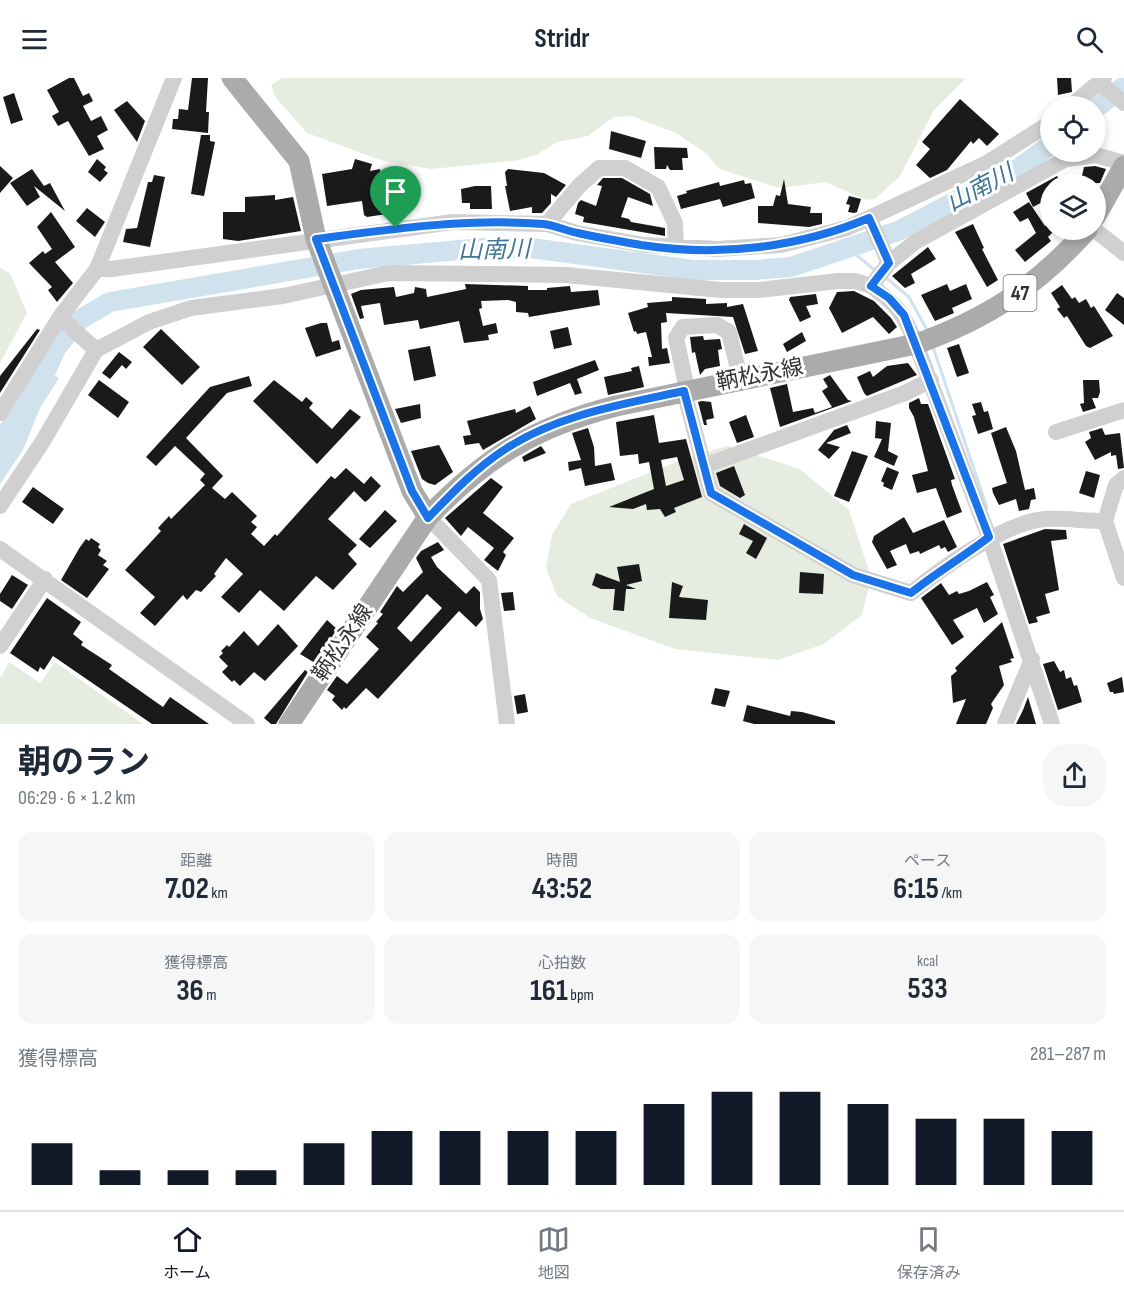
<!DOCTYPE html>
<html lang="ja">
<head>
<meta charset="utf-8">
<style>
  :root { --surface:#fff; --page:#f6f6f7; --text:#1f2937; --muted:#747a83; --line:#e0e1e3; --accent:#111827 }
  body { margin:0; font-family:"Sofia Sans Condensed","Noto Sans JP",sans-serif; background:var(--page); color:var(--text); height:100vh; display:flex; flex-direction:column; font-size:22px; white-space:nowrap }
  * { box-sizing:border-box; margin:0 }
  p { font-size:20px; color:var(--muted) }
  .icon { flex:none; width:33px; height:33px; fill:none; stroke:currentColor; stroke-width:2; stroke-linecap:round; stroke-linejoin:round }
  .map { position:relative; height:646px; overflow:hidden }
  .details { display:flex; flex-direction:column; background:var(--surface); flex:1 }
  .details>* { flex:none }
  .controls { position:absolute; left:1040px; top:18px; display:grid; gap:12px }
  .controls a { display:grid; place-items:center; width:66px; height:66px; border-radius:50%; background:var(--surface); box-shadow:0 3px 9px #0003; font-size:30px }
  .pin { position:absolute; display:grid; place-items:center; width:51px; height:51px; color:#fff; margin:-62px -26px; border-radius:50% 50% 50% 0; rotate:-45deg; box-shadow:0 0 6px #0007 }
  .pin .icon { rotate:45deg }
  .round { display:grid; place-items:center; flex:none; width:63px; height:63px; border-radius:24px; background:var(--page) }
  .headline { display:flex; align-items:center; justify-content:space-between; height:102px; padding:0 18px }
  h1 { font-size:33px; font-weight:700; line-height:45px }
  .stats { display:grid; grid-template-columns:repeat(3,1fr); gap:9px; height:102px; padding:6px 18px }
  .stats div { display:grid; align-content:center; border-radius:15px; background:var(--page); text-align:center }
  .stats b { font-size:30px; font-weight:700 }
  .stats small { font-size:16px; font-weight:400 }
  .stats p { font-size:16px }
  .chart { height:168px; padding:12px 18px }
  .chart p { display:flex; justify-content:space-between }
  .chart svg { width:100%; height:108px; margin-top:6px; stroke:var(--accent); stroke-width:6 }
  header { display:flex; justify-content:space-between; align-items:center; height:78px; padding:0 18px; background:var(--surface); font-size:27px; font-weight:700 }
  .dock { display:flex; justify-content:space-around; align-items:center; height:84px; border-top:2px solid var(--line); background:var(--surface); font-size:16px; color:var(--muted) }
  .dock a { display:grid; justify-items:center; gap:3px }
  .dock .on { color:var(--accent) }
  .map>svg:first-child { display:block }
  .green { fill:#e6ecdf }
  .water { fill:#cfe2ee }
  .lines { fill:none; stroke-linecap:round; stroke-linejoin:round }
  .stream { stroke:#cfe2ee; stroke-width:3 }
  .river { stroke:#cfe2ee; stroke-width:20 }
  .building { fill:#1a1a1a; fill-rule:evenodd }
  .minor { stroke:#d0d0d0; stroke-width:16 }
  .major { stroke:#ababab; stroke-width:21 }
  .route-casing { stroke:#fff; stroke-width:12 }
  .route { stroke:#1a73e8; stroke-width:8 }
  .labels { text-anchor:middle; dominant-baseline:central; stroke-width:6; stroke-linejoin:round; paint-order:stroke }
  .shield { fill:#fff; stroke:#707070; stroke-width:1.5 }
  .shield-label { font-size:21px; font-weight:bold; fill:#333 }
  .street-label { font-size:22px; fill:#333; stroke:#fff }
  .water-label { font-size:24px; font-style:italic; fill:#3f7597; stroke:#fff }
</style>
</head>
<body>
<header><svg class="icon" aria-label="menu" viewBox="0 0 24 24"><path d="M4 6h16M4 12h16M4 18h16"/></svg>Stridr<svg class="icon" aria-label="search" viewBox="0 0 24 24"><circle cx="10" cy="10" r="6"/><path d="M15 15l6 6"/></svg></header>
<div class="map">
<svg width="1124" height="646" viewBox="0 0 1124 646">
  <rect width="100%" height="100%" fill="#fff"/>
  <path class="green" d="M282,0H966L934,32L900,98L875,121L866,122L826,104L779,110L726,93L718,90L707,76L676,55L632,38L614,39L588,58L557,64L536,77L519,82L431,91L383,83L307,55L276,20L271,7Z
    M0,190L10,195L27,235L0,285Z
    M728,368L800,391L849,432L871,499L862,537L824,566L778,582L675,571L590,540L557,518L546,490L552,457L571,426L689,379Z
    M9,584L40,605L55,584L143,646H0V600Z"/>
  <path class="water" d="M35,285L59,300L40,330L23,372L0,406V347Z"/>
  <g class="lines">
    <path class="stream" d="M848,170L877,194
      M885,199L909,219L928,254
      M933,269L987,430"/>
    <path class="river" d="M1095,31L1124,8
      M36,314L57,269L79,242L110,224L359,181L482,170H531L693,192H754L791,189L898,153L1019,90L1050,67"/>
  </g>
  <path class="building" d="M69,0H74L83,18L89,15L93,23L83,28L91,43L101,38L108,52L97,58L104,71L89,78L68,43L58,48L52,38L59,34L47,12Z
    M192,0H208L206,34H209L208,55L172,51L173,41H178L179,31L188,32Z
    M1057,0H1071L1072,14L1058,17Z
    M14,15L23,42L11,46L3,19Z
    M960,21L999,56L987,68L979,60L973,66L971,63L947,92L930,100L916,87L930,71L922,64Z
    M127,23L145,43L137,64L114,32Z
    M611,53L646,63L641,80L609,71Z
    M201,57H210V63L215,64L204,118L191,116Z
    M654,69L687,70L688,80H682L683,92H670L667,87L666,91H655Z
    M97,81L106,89L104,92L108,95L100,104L88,94Z
    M355,81L372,86L370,93L380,91L387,136L367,139L364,137L362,123L327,128L322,96L352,91Z
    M0,88L13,100L0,115Z
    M1095,88L1106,91L1100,105L1080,106L1084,89Z
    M395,89L404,91L401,105L392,103Z
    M32,91L44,108L50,105L65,133L34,108L40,119L27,128L10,105Z
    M508,91L544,95L566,107L556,119L551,116V125L542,135H532V129L510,133L505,108H507L505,94Z
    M154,97L165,99L150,169L123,164L126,151L137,150L148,104H152Z
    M1057,98L1062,106H1050V120L1033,129L1026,115Z
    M603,100H622L650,116L653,128L628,119L621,139L629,141L631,144L665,150V158L583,144L584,139L575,136L578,125L581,122L596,128L602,108L597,107Z
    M784,101L788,126L811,129L810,135H822V146L809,149L758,145V128H773L776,117L780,118Z
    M744,102L745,106L751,105L755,120L723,129L720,121L681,131L677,118L687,115L686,113L719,104L720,108Z
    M475,108H491L492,131H470V125H462L461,111Z
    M275,117V122L293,119L301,153L238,163L223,161V134H245V119Z
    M849,118L861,121L857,134L854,135L848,134L850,127L846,126Z
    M1029,124L1045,148L1050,144L1052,155L1048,159L1051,163L1025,184L1015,172L1036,155L1028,140L1020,144L1013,134Z
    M87,130L105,144L95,159L76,143Z
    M51,134L75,169L55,184L73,205L57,224L48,212L52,209L29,185L43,173L45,176L52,171L37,149Z
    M973,146L984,170L982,171L998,202L987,209L955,154Z
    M928,169L936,181L911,196L915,205L905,210L892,198Z
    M465,206L528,208V212H547V210L570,208L571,214L598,212L600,227L529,239L528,235L516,234V224L508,222L481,223L482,230L479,231L483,248L496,245L498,255L488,257L489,262L464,265L459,243L420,251L418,242L384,247L380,225L361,228L364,240L360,241L351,216L361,212L394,209L396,219L414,215L415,209L426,211L427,219L466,211Z
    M947,206L950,213L966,206L972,221L952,230L954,235L935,243L921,217Z
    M1062,207L1072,221L1075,219L1079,225L1086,221L1091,230L1094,228L1113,258L1090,270L1086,268L1067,238L1064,240L1057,231L1060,229L1051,215Z
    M854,213L874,223L891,240L897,249L889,256L873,239L842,255L829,230L837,214Z
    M1117,215L1124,220V247L1105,232Z
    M816,216L818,226L806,228L811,239L800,244L789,222L790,219Z
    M672,219L706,221V226L727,225V229L743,226L758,273L745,276L733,239L666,235L667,244L661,245L662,271L667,270L670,285L649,288L648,279H652L646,254L637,256L636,253L634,254L628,235L648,229L647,225L672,223Z
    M321,245H327L332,264L339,262L341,271L316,279L305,250Z
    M568,249L572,267L554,271L550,253Z
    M37,251L40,252L0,315V298Z
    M161,251L200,289L182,307L143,269Z
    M802,254L806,263L787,274L783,266Z
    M703,258L704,262L720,261L722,271L718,272L720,288L705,291L700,297L695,274L692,275L690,259Z
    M959,266L969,295L957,299L947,270Z
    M430,268L436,298L414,303L408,272Z
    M119,274L132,284L126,291L122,287L110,301L102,295Z
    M595,282L599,292L577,301L582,315L575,317L570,305L537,318L533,304Z
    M908,285L917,297L867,318L864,315L857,299L870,293L873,299L887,288Z
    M639,288L644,309L608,317L604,299L632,293L631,290Z
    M830,297L848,322L852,323L780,349L770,310L787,306L793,334L813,330L815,335L832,329L822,313L828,309L823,301Z
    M249,298L252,308L227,315L186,360L223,398L212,410L225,421L232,414L257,438L251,444L257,449L251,456L264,468L275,456L277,458L331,398L335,401L346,390L364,406L371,398L381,408L368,422L365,424L354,413L328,441L357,467L348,476L357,486L333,512L316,498L284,533L260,512L239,535L221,519L243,496L226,480L214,496L216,498L201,514L196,512L187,522L183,517L155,548L140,535L155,519L125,492L161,453L158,450L169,438L171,441L205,407L200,402L205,396L175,368L156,388L146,379L210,309Z
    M99,302L129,324L118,340L88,317Z
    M274,302L302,324L306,319L313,325L309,330L332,351L350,331L361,339L317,386L253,323Z
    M1083,302H1099L1100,314L1098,320H1092L1096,330L1083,334L1080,326L1084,325Z
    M919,320L921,326H928L955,401L951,402L952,407L962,434L947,440L936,410L917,415L912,397L928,393L914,339L909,330V325Z
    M702,323L711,324L714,340L706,342L707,347H704L698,324Z
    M981,324L984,334L988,333L993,351L978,356L972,338L976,337L972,326Z
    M420,326L421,340L401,345L395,331Z
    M530,328L536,341L483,372L479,365L465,367L463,358L471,357L467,343L515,331L516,335Z
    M654,337L659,365L686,361L702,419L674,430L676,434L665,439L660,431L647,432L646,426L633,431L609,429L654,411L649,384L639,386L638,376L620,378L616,344ZM677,379L684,402L666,408L661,382Z
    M746,337L754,359L737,365L729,344Z
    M876,343L891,345L888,373L898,378L894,388L874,379L882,361L875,360Z
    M847,347L851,355L826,365L840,369L829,381L818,372L834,352Z
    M1006,349L1016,373L1025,412L1034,410L1036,421L1031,422L1029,431L1019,433L1016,421L999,427L993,415L992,410L1007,405L991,355Z
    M588,350L594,369L595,388L611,385L615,402L585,408L581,390L569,393L568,384L581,382L572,355Z
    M1102,350L1105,357L1120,355L1124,390L1118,391L1116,377L1111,378V374L1095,382L1085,364L1091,360L1089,354Z
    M439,367L453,394L435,407L428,405L422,401L411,373Z
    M541,368L546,375L524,384L522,379Z
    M852,373L868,378L849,424L834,418Z
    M734,388L745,417L740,420L720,408L716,395Z
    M887,389L899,394L892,412L883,408L884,405L881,403Z
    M1086,393L1100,397L1094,420L1079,415Z
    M491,400L503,409L483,435L514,460L503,474L506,477L498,493L484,482L494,470L468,449L461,458L445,440Z
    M33,409L64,431L53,446L22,424Z
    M385,432L397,443L370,470L359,461Z
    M904,439L913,455L944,442L957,469L948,474L945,469L941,471L939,467L920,476L919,473L910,476L906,466L890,473L897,487L887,491L872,464L874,458Z
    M744,446L767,460L756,481L746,475L753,463L739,456Z
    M1045,451L1066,452L1067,461L1051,463L1059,512L1045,516L1050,535L1036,539L1038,544L1029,546L1003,466Z
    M91,460L100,466L98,469L101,472L98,477L107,483L103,487L109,491L87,520L61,502L80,469L86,461L89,463Z
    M438,464L444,472L431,479L437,489L466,516L474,508L480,514V531L483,541L476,549L459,533L378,621L366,610L346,631L344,629L342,632L332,622L335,618L327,612L337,598L347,606L379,571L366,559L378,545L376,544L383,536L380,534L397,508L403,514L423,494L416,480L421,473ZM427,516L442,530L411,564L397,550Z
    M639,486L642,503L626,507L636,511H626L624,533L613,532L615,511H601L592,507L596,495L620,504L617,489Z
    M800,494L824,496L823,516L799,515Z
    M12,497L28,507L12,531L0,523V516Z
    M672,504L683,508L679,519L708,522L706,542L669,540Z
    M987,504L994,517L990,519L998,536L984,545L977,530L953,542L964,559L952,567L921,520L941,505L949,517L957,513L959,516L969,513Z
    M513,514L515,532L504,533L501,515Z
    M47,520L81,544L73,556L83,564L81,567L112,587L109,591L163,629L170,619L209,646H152L53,578L44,592L40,589L38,594L10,575Z
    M327,542L337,551L315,585L300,576Z
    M1002,544L1014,580L1010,581L1012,584L999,588L1004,607L991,626L993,630L986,646H956L966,621L953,625L951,598L957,593L955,590Z
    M278,546L298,568L265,603L254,594L240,608L234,602L232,604L222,594L228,588L219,579L223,575L221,573L227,567L229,569L244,553L258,568Z
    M1054,583L1060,594L1064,592L1066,601L1071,599L1074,608L1077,607L1082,624L1058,632L1043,586Z
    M305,592L308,594L276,646H271L264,640Z
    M1122,599L1124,614L1114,616L1113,614H1110L1107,605Z
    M715,610L730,613L725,629L711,626Z
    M525,616L528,634L517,636L514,618Z
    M1028,619L1036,646H1016L1023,632Z
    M747,627L790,638L791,633L802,634L835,643V646H754L743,643Z"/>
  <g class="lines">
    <path class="minor" d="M1100,5L1124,25
      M1071,28L1104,0
      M869,140L889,185
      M547,146L579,108L599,90H625L658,109L675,145L676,169
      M1095,152L1124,175
      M97,191H111L453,144L547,146L577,155L644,167L718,171L781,167L847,150L869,140L987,85L1050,45
      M871,208C897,226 905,238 916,266L989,459L1052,646
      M60,239L96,272
      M740,300L729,254L717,247L683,249L676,260L685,302L684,313L711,415L853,497L911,515C942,490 1004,445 1044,441C1064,440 1085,443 1105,443L1116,407L1124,400
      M0,335L60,239L97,191L174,0
      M1056,354L1124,332
      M704,388L905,315L931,302
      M0,428L43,363L96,272L149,244L191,230L283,218L389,195L566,197L721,212H759L838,203H856L871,208L889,185L915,164L1066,81L1096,77L1124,85
      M428,439L489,502L507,646
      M1105,443L1124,500
      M0,471L247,646
      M0,568L45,501
      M1005,646L1032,581"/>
    <path class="major" d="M232,0L299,83L316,161L412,413L428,439
      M1095,139L1124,88
      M289,646L428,439C486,379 534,349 616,328L916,266C987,241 1037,208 1087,152"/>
  </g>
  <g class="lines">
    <g class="route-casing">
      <path id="route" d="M869,140L889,185L871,208L889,220L904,237L989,459C963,479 936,495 911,515L853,497L711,415L684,313C624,326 560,336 507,370C477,389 452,415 428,440L412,413L316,161C392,151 466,140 543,146C555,147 566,153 578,155C599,160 620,163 641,167C718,179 798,170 869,140Z"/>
    </g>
    <use href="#route" class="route"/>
  </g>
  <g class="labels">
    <rect class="shield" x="1003.5" y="197" width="33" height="36" rx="4.5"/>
    <g class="shield-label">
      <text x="1020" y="215">47</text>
    </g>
    <g class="street-label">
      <text transform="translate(760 297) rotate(-11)">鞆松永線</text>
      <text transform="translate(343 565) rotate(-56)">鞆松永線</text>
    </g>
    <g class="water-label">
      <text transform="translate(980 110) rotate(-28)">山南川</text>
      <text transform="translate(494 172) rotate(-1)">山南川</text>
    </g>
  </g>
</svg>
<div class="controls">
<a><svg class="icon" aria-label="locate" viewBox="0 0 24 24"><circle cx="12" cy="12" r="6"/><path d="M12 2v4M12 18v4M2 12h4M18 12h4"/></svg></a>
<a><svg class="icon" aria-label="layers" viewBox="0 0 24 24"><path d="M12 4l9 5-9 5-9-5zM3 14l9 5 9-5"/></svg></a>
</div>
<div class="pin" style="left:396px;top:150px;background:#1e9e55"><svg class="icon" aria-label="arrive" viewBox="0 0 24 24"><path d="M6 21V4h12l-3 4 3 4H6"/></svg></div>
</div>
<section class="details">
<div class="headline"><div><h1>朝のラン</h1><p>06:29 · 6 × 1.2 km</p></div><a class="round"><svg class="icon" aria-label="share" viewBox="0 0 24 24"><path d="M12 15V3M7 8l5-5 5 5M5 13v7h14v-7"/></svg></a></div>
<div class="stats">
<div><p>距離</p><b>7.02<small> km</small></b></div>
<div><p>時間</p><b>43:52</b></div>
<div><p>ペース</p><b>6:15<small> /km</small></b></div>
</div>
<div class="stats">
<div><p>獲得標高</p><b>36<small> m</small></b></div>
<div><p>心拍数</p><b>161<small> bpm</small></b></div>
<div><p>kcal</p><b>533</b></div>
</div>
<div class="chart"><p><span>獲得標高</span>281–287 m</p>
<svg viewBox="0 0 160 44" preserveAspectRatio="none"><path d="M5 44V27M15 44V38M25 44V38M35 44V38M45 44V27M55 44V22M65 44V22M75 44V22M85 44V22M95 44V11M105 44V6M115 44V6M125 44V11M135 44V17M145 44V17M155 44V22"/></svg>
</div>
</section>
<nav class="dock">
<a class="on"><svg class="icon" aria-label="home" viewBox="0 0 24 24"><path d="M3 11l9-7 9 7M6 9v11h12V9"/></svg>ホーム</a>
<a><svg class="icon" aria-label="map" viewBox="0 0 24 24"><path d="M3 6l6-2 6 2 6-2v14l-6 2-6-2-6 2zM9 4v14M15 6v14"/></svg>地図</a>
<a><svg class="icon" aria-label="saved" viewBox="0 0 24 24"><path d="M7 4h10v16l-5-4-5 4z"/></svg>保存済み</a>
</nav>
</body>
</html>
